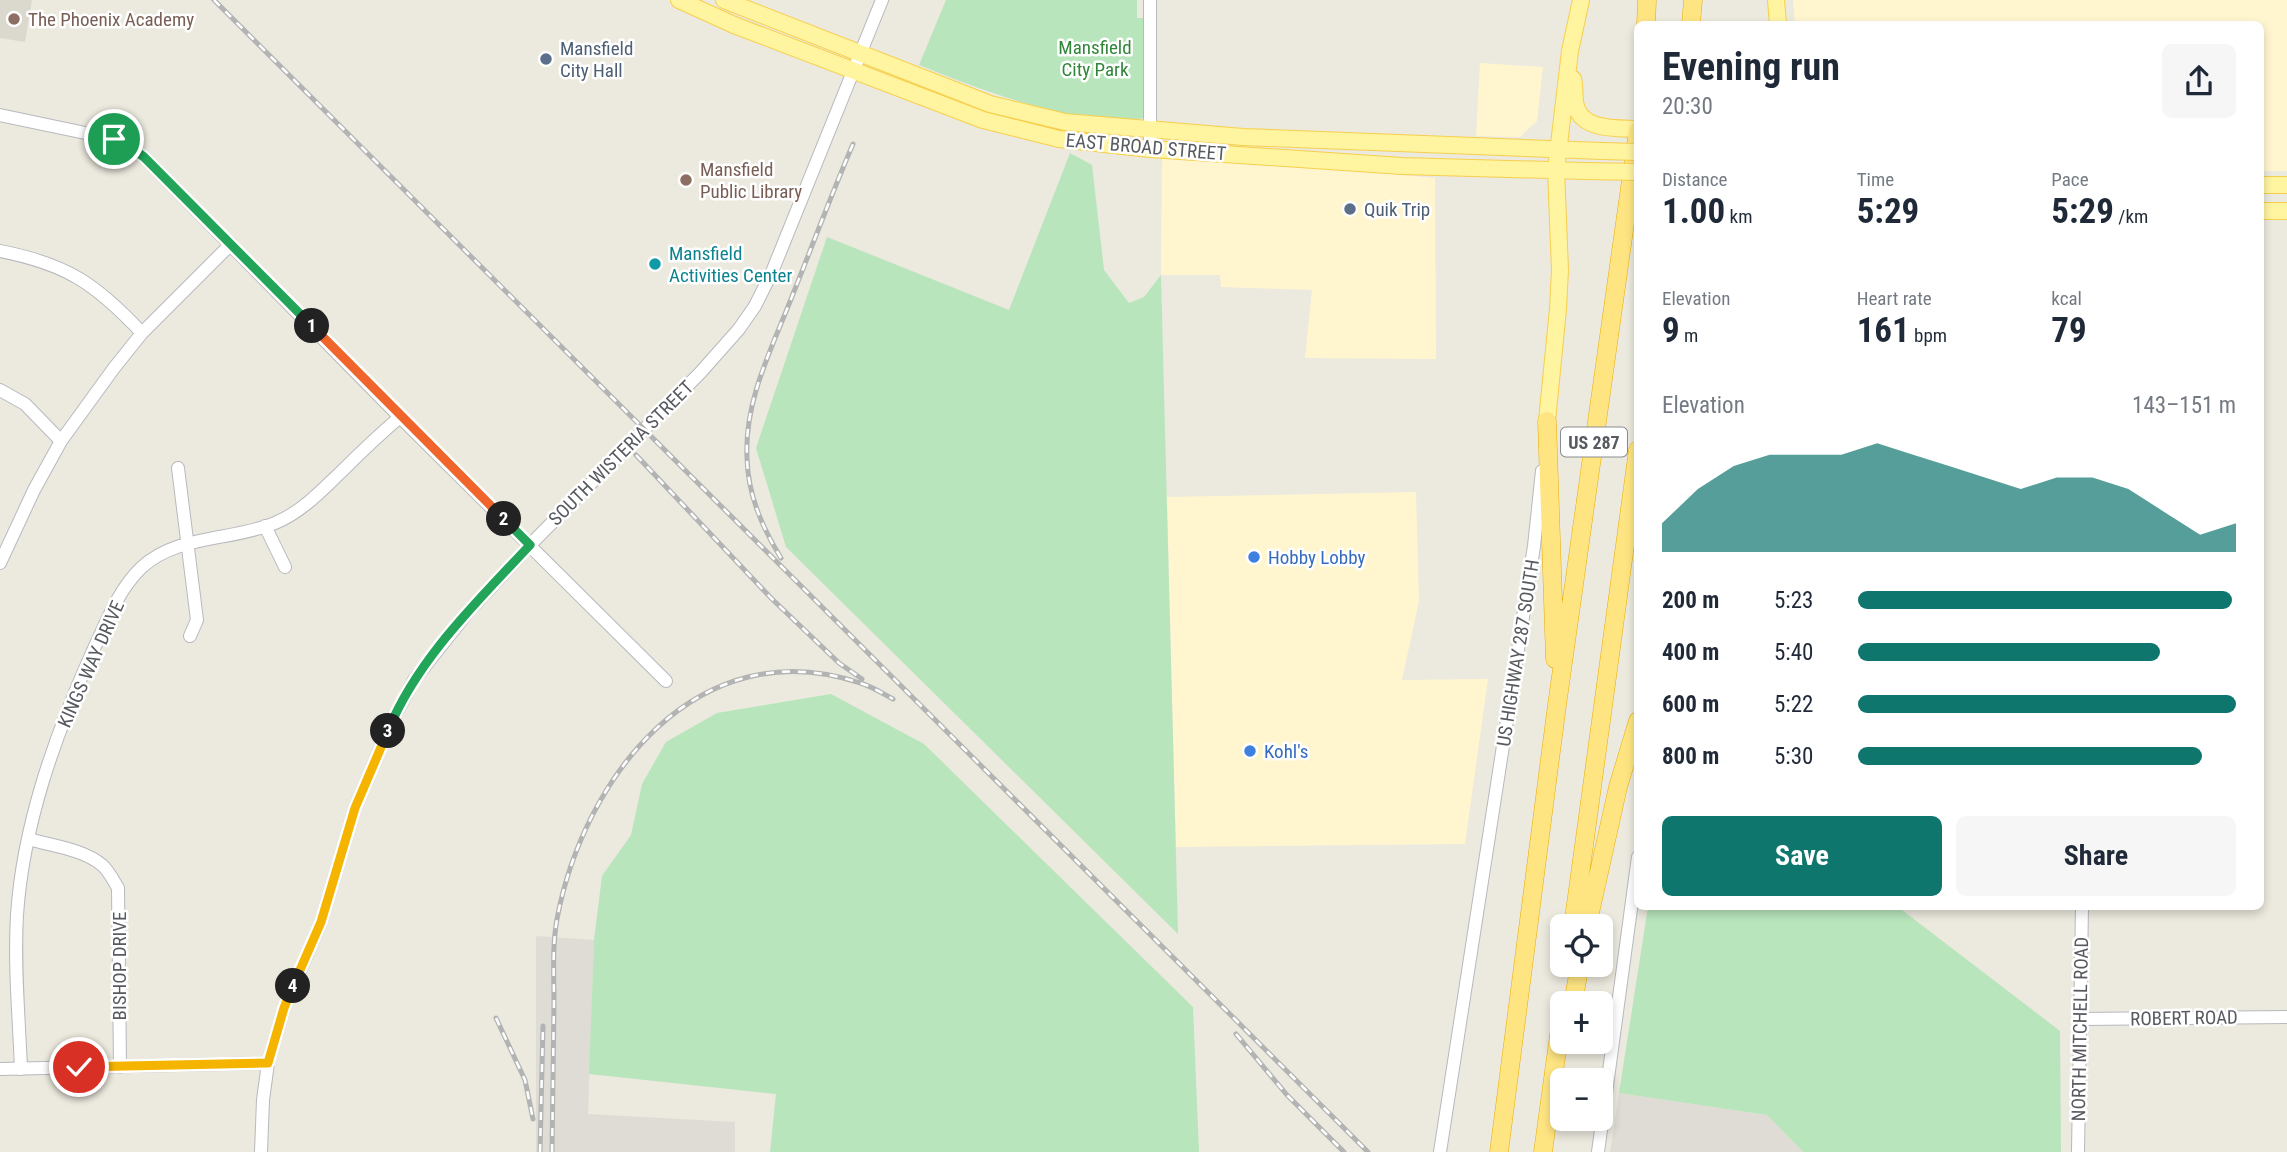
<!DOCTYPE html>
<html lang="en">
<head>
<meta charset="utf-8">
<style>
  :root { --surface:#fff; --page:#f6f6f7; --text:#1f2937; --muted:#747a83; --accent:#0f766e }
  body { margin:0; font-family:"Roboto Condensed",sans-serif; background:var(--page); color:var(--text); height:100vh; display:flex; flex-direction:column; font-size:26px; white-space:nowrap }
  * { box-sizing:border-box; margin:0 }
  p { font-size:23px; color:var(--muted) }
  .icon { flex:none; width:38px; height:38px; fill:none; stroke:currentColor; stroke-width:2; stroke-linecap:round; stroke-linejoin:round }
  .map { position:relative; flex:1; overflow:hidden }
  .side { position:absolute; left:1634px; top:21px; width:630px; height:889px; display:flex; flex-direction:column; background:var(--surface); border-radius:10px; box-shadow:0 4px 10px #0003 }
  .side>* { flex:none }
  .fabs { position:absolute; left:1550px; top:914px; display:grid; gap:14px }
  .fabs a { display:grid; place-items:center; width:63px; height:63px; border-radius:10px; background:var(--surface); box-shadow:0 4px 10px #0003; font-size:35px }
  .pin { position:absolute; display:grid; place-items:center; width:60px; height:60px; color:#fff; margin:-30px; border:4px solid #fff; border-radius:50%; box-shadow:0 2px 7px #0007 }
  .km { position:absolute; width:35px; height:35px; margin:-18px; border-radius:50%; background:#222; color:#fff; font-size:19px; line-height:35px; text-align:center }
  .round { display:grid; place-items:center; flex:none; width:74px; height:74px; border-radius:10px; background:var(--page) }
  .head { display:flex; align-items:center; justify-content:space-between; height:119px; padding:0 28px }
  h1 { font-size:38px; font-weight:700; line-height:52px }
  .stats { display:grid; grid-template-columns:repeat(3,1fr); gap:10px; height:119px; padding:7px 28px }
  .stats div { display:grid; align-content:center }
  .stats b { font-size:35px; font-weight:700 }
  .stats small { font-size:19px; font-weight:400 }
  .stats p { font-size:19px }
  .chart { height:196px; padding:14px 28px }
  .chart p { display:flex; justify-content:space-between }
  .chart svg { width:100%; height:126px; margin-top:7px; fill:var(--accent); opacity:.7 }
  .action { display:flex; gap:14px; margin-top:auto; padding:14px 28px }
  .action a { flex:1; height:80px; border-radius:10px; background:var(--accent); color:#fff; font-size:28px; font-weight:700; line-height:80px; text-align:center }
  .action a+a { background:var(--page); color:var(--text) }
  ul { padding:0 28px; list-style:none; font-size:23px }
  li { display:grid; grid-template-columns:112px 84px 1fr; align-items:center; height:52px }
  li i { height:18px; border-radius:9px; background:var(--accent) }
  .map>svg:first-child { display:block }
  .commercial { fill:#fff6d0 }
  .industrial { fill:#dfdcd6 }
  .education { fill:#dbd8cd }
  .green { fill:#b8e5bb }
  .lines { fill:none; stroke-linecap:round; stroke-linejoin:round }
  .minor-casing { stroke:#b6b9be; stroke-width:14 }
  .major-casing { stroke:#f7cf4c; stroke-width:18 }
  .highway-casing { stroke:#eaac00; stroke-width:19 }
  .minor { stroke:#fff; stroke-width:12 }
  .major { stroke:#fff4a0; stroke-width:16 }
  .highway { stroke:#ffe582; stroke-width:18 }
  .rail-casing { stroke:#b2b3b3; stroke-width:5 }
  .rail { stroke:#fff; stroke-width:2.5; stroke-dasharray:8; stroke-linecap:butt }
  .major-bridge-casing { stroke:#f7cf4c; stroke-width:18; stroke-linecap:butt }
  .major-bridge { stroke:#fff4a0; stroke-width:16 }
  .split-1-casing { stroke:#fff; stroke-width:14 }
  .split-2-casing { stroke:#fff; stroke-width:14 }
  .split-3-casing { stroke:#fff; stroke-width:14 }
  .split-4-casing { stroke:#fff; stroke-width:14 }
  .split-5-casing { stroke:#fff; stroke-width:14 }
  .split-1 { stroke:#22a559; stroke-width:9 }
  .split-2 { stroke:#f0652b; stroke-width:9 }
  .split-3 { stroke:#22a559; stroke-width:9 }
  .split-4 { stroke:#f5b400; stroke-width:9 }
  .split-5 { stroke:#f5b400; stroke-width:9 }
  .education-dot { fill:#8d6e63; stroke:#fff; stroke-width:2.5 }
  .service-dot { fill:#5c6f8a; stroke:#fff; stroke-width:2.5 }
  .culture-dot { fill:#0f9aa8; stroke:#fff; stroke-width:2.5 }
  .shop-dot { fill:#3f7fe0; stroke:#fff; stroke-width:2.5 }
  .labels { text-anchor:middle; dominant-baseline:central; stroke-width:5; stroke-linejoin:round; paint-order:stroke }
  .shield { fill:#fff; stroke:#898c90; stroke-width:2 }
  .shield-label { font-size:18px; font-weight:bold; fill:#575b60 }
  .education-label { font-size:19px; fill:#785e54; stroke:#fff; text-anchor:start }
  .park-label { font-size:19px; fill:#318639; stroke:#fff }
  .service-label { font-size:19px; fill:#4e5e75; stroke:#fff; text-anchor:start }
  .street-label { font-size:19px; fill:#575b60; stroke:#fff }
  .culture-label { font-size:19px; fill:#0d838f; stroke:#fff; text-anchor:start }
  .shop-label { font-size:19px; fill:#366cbe; stroke:#fff; text-anchor:start }
</style>
</head>
<body>
<div class="map">
<svg width="2287" height="1152" viewBox="0 0 2287 1152">
  <rect width="100%" height="100%" fill="#ece9de"/>
  <path class="commercial" d="M1793,0H2287V171H2261V24H1795Z
    M1480,63L1543,67L1537,121L1520,137L1476,136Z
    M1162,157L1271,163L1435,178L1436,359L1305,358L1312,290L1221,287L1220,275H1161Z
    M1416,492L1419,601L1402,680L1488,679L1465,844L1176,847L1167,497Z"/>
  <path class="industrial" d="M536,936L594,940L588,1114L735,1122V1152H536Z
    M1619,1093L1767,1115L1803,1152H1610Z"/>
  <path class="education" d="M0,0H32L25,42L0,38Z"/>
  <path class="green" d="M946,0H1137V18H1156V116C1087,132 984,91 919,65Z
    M1070,153L1092,165L1104,270L1129,303L1144,297L1161,275L1178,934L786,547L756,448L827,237L1009,310Z
    M831,694L924,744L1193,1007L1199,1152H770L776,1094L589,1074L594,940L602,876L631,835L642,784L666,742L717,713Z
    M1648,907H1898L2060,1031L2061,1152H1803L1767,1115L1619,1093Z"/>
  <g class="lines">
    <g class="minor-casing">
      <path id="minor" d="M0,115L114,139L129,146L144,157L400,417L666,681
        M1150,149V0
        M0,251C67,264 96,284 142,333
        M0,390L25,404L61,441
        M178,468L197,620L190,636
        M265,526L285,567
        M0,563L34,490L61,441L114,368L142,333L231,244
        M29,839C52,846 83,849 102,865C109,871 113,880 118,888L120,1067
        M2081,1019L2287,1017
        M0,1069L268,1063
        M21,1069C19,1018 14,965 17,915C23,825 55,736 91,655C105,626 117,591 141,568C177,534 232,541 275,523C302,512 322,490 342,471C361,452 380,434 400,417
        M261,1152L263,1100L268,1063L284,1008L321,922L355,808L393,719L414,680L468,612L530,545L700,373L739,329L755,306L772,272L882,0
        M1440,1152L1534,546L1542,471
        M1598,1152L1638,857
        M2078,1152L2082,906"/>
    </g>
    <g class="major-casing">
      <path id="major" d="M679,0L734,25L983,120L1059,139L1150,149L1402,166L1585,171
        M724,0L990,104L1065,122L1243,137L1602,151
        M1776,0L1778,24
        M1573,79C1575,87 1574,94 1575,102C1579,131 1616,128 1638,129
        M2261,185H2287
        M2261,211H2287
        M1547,421L1558,309L1560,270L1556,170L1570,51L1581,0"/>
    </g>
    <g class="highway-casing">
      <path id="highway" d="M1646,24L1647,0
        M1691,24L1693,0
        M1547,421L1555,659
        M1573,926L1638,450
        M1587,926L1618,787L1638,721
        M1573,1003L1580,964
        M1499,1152L1557,705L1638,131
        M1543,1152L1563,1006"/>
    </g>
    <use href="#minor" class="minor"/>
    <use href="#major" class="major"/>
    <use href="#highway" class="highway"/>
    <g class="rail-casing">
      <path id="rail" d="M214,0L1368,1152
        M636,455L771,598L839,663L862,679
        M781,558C762,527 748,495 747,458C744,400 773,346 793,294C813,244 832,193 853,144
        M496,1018L525,1080L533,1119
        M1236,1034L1287,1095L1344,1152
        M540,1152L543,1026
        M552,1152C553,1103 553,1053 554,1004C554,976 552,947 557,919C584,776 698,629 860,683C871,686 882,693 893,699"/>
    </g>
    <use href="#rail" class="rail"/>
    <g class="major-bridge-casing">
      <path id="major-bridge" d="M1602,151L1638,152
        M1585,171L1638,172"/>
    </g>
    <use href="#major-bridge" class="major-bridge"/>
  </g>
  <g class="lines">
    <g class="split-1-casing">
      <path id="split-1" d="M114,139L129,146L144,157L312,326"/>
    </g>
    <g class="split-2-casing">
      <path id="split-2" d="M312,326L504,519"/>
    </g>
    <g class="split-3-casing">
      <path id="split-3" d="M388,731C417,659 478,601 530,545L504,519"/>
    </g>
    <g class="split-4-casing">
      <path id="split-4" d="M293,986L321,922L355,808L388,731"/>
    </g>
    <g class="split-5-casing">
      <path id="split-5" d="M79,1067L268,1063L284,1008L293,986"/>
    </g>
    <use href="#split-1" class="split-1"/>
    <use href="#split-2" class="split-2"/>
    <use href="#split-3" class="split-3"/>
    <use href="#split-4" class="split-4"/>
    <use href="#split-5" class="split-5"/>
  </g>
  <g class="education-dot">
    <circle cx="14" cy="19" r="7"/>
    <circle cx="686" cy="180" r="7"/>
  </g>
  <g class="service-dot">
    <circle cx="546" cy="59" r="7"/>
    <circle cx="1350" cy="209" r="7"/>
  </g>
  <circle class="culture-dot" cx="655" cy="264" r="7"/>
  <g class="shop-dot">
    <circle cx="1254" cy="557" r="7"/>
    <circle cx="1250" cy="751" r="7"/>
  </g>
  <g class="labels">
    <rect class="shield" x="1561" y="427.5" width="66" height="29" rx="5"/>
    <g class="shield-label">
      <text x="1594" y="442">US 287</text>
    </g>
    <g class="education-label">
      <text x="28" y="19">The Phoenix Academy</text>
      <text x="700" y="169">Mansfield<tspan x="700" dy="22">Public Library</tspan></text>
    </g>
    <g class="park-label">
      <text x="1095" y="47">Mansfield<tspan x="1095" dy="22">City Park</tspan></text>
    </g>
    <g class="service-label">
      <text x="560" y="48">Mansfield<tspan x="560" dy="22">City Hall</tspan></text>
      <text x="1364" y="209">Quik Trip</text>
    </g>
    <g class="street-label">
      <text transform="translate(1146 147) rotate(5)">EAST BROAD STREET</text>
      <text transform="translate(621 453) rotate(-45)">SOUTH WISTERIA STREET</text>
      <text transform="translate(1518 653) rotate(-81)">US HIGHWAY 287 SOUTH</text>
      <text transform="translate(91 664) rotate(-66)">KINGS WAY DRIVE</text>
      <text transform="translate(119 966) rotate(-90)">BISHOP DRIVE</text>
      <text transform="translate(2184 1018) rotate(-1)">ROBERT ROAD</text>
      <text transform="translate(2080 1029) rotate(-89)">NORTH MITCHELL ROAD</text>
    </g>
    <g class="culture-label">
      <text x="669" y="253">Mansfield<tspan x="669" dy="22">Activities Center</tspan></text>
    </g>
    <g class="shop-label">
      <text x="1268" y="557">Hobby Lobby</text>
      <text x="1264" y="751">Kohl's</text>
    </g>
  </g>
</svg>
<div class="fabs">
<a><svg class="icon" aria-label="locate" viewBox="0 0 24 24"><circle cx="12" cy="12" r="6"/><path d="M12 2v4M12 18v4M2 12h4M18 12h4"/></svg></a>
<a>+</a>
<a>−</a>
</div>
<div class="pin" style="left:114px;top:139px;background:#1e9e55"><svg class="icon" aria-label="arrive" viewBox="0 0 24 24"><path d="M6 21V4h12l-3 4 3 4H6"/></svg></div>
<div class="pin" style="left:79px;top:1067px;background:#d93025"><svg class="icon" aria-label="check" viewBox="0 0 24 24"><path d="M5 12l5 5 9-10"/></svg></div>
<b class="km" style="left:312px;top:326px">1</b>
<b class="km" style="left:504px;top:519px">2</b>
<b class="km" style="left:388px;top:731px">3</b>
<b class="km" style="left:293px;top:986px">4</b>
<section class="side">
<div class="head"><div><h1>Evening run</h1><p>20:30</p></div><a class="round"><svg class="icon" aria-label="share" viewBox="0 0 24 24"><path d="M12 15V3M7 8l5-5 5 5M5 13v7h14v-7"/></svg></a></div>
<div class="stats">
<div><p>Distance</p><b>1.00<small> km</small></b></div>
<div><p>Time</p><b>5:29</b></div>
<div><p>Pace</p><b>5:29<small> /km</small></b></div>
</div>
<div class="stats">
<div><p>Elevation</p><b>9<small> m</small></b></div>
<div><p>Heart rate</p><b>161<small> bpm</small></b></div>
<div><p>kcal</p><b>79</b></div>
</div>
<div class="chart"><p><span>Elevation</span>143–151 m</p>
<svg viewBox="0 0 160 44" preserveAspectRatio="none"><path d="M0 44V34L10 22L20 14L30 10L40 10L50 10L60 6L70 10L80 14L90 18L100 22L110 18L120 18L130 22L140 30L150 38L160 34V44z"/></svg>
</div>
<ul>
<li><b>200 m</b>5:23<i style="width:99%"></i></li>
<li><b>400 m</b>5:40<i style="width:80%"></i></li>
<li><b>600 m</b>5:22<i style="width:100%"></i></li>
<li><b>800 m</b>5:30<i style="width:91%"></i></li>
</ul>
<div class="action"><a>Save</a><a>Share</a></div>
</section>
</div>
</body>
</html>
